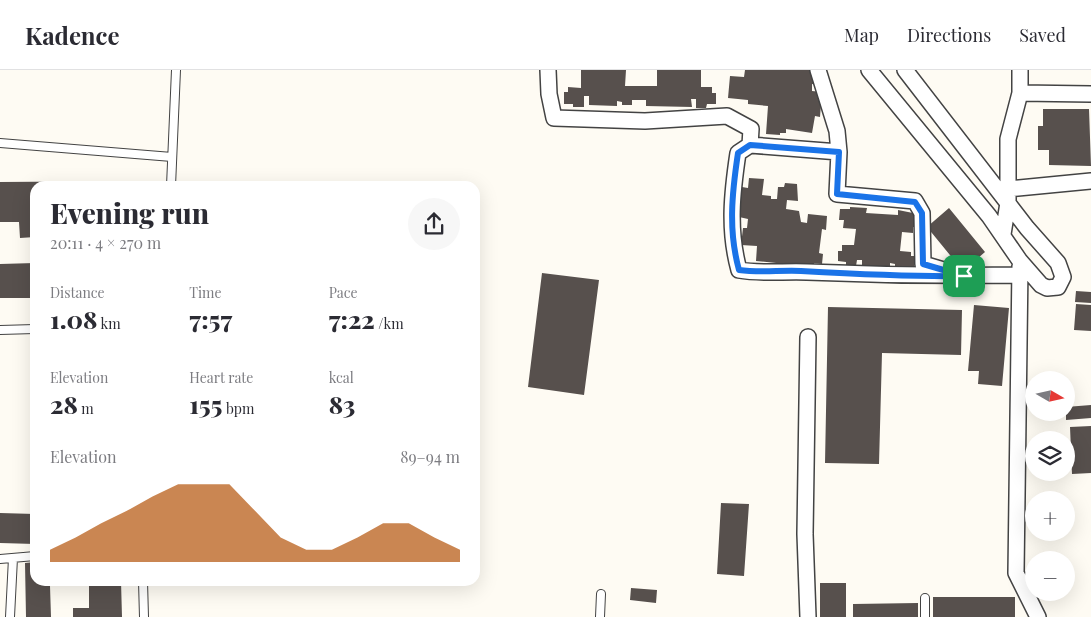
<!DOCTYPE html>
<html lang="en">
<head>
<meta charset="utf-8">
<style>
  :root { --surface:#fff; --page:#f7f7f7; --text:#2b2b33; --muted:#7c7c81; --line:#e1e1e2; --accent:#b45309 }
  body { margin:0; font-family:"Playfair Display",serif; background:var(--page); color:var(--text); height:100vh; display:flex; flex-direction:column; font-size:19px; white-space:nowrap }
  * { box-sizing:border-box; margin:0 }
  p { font-size:16px; color:var(--muted) }
  .icon { flex:none; width:28px; height:28px; fill:none; stroke:currentColor; stroke-width:2; stroke-linecap:round; stroke-linejoin:round }
  .map { position:relative; flex:1; overflow:hidden }
  .side { position:absolute; left:30px; top:111px; width:450px; height:405px; display:flex; flex-direction:column; background:var(--surface); border-radius:15px; box-shadow:0 5px 20px #0002 }
  .side>* { flex:none }
  .needle { width:32px; rotate:99deg }
  .controls { position:absolute; left:1025px; top:301px; display:grid; gap:10px }
  .controls a { display:grid; place-items:center; width:50px; height:50px; border-radius:50%; background:var(--surface); box-shadow:0 5px 20px #0002; font-size:25px }
  .pin { position:absolute; display:grid; place-items:center; width:42px; height:42px; color:#fff; margin:-21px; border-radius:10px; box-shadow:0 2px 8px #0006 }
  .round { display:grid; place-items:center; flex:none; width:52px; height:52px; border-radius:26px; background:var(--page) }
  .summary { display:flex; align-items:center; justify-content:space-between; height:85px; padding:0 20px }
  h1 { font-size:28px; font-weight:800; line-height:38px }
  .stats { display:grid; grid-template-columns:repeat(3,1fr); gap:8px; height:85px; padding:5px 20px }
  .stats div { display:grid; align-content:center }
  .stats b { font-size:25px; font-weight:800 }
  .stats small { font-size:14px; font-weight:400 }
  .stats p { font-size:14px }
  .chart { height:140px; padding:10px 20px }
  .chart p { display:flex; justify-content:space-between }
  .chart svg { width:100%; height:90px; margin-top:5px; fill:var(--accent); opacity:.7 }
  header { display:flex; align-items:center; gap:30px; box-sizing:border-box; height:70px; padding:0 25px; background:var(--surface); border-bottom:1px solid var(--line) }
  header strong { font-size:24px }
  nav { display:flex; gap:28px; margin-inline-start:auto; font-size:18px }
  .map>svg:first-child { display:block }
  .building { fill:#57504d }
  .lines { fill:none; stroke-linecap:round; stroke-linejoin:round }
  .service-casing { stroke:#434343; stroke-width:10 }
  .minor-casing { stroke:#434343; stroke-width:18 }
  .service { stroke:#fff; stroke-width:8 }
  .minor { stroke:#fff; stroke-width:15 }
  .route-casing { stroke:#fff; stroke-width:10 }
  .route { stroke:#1a73e8; stroke-width:6 }
</style>
</head>
<body>
<header>
<strong>Kadence</strong>
<nav><a>Map</a><a>Directions</a><a>Saved</a></nav>
</header>
<div class="map">
<svg width="1091" height="547" viewBox="0 0 1091 547">
  <rect width="100%" height="100%" fill="#fefbf3"/>
  <path class="building" d="M581,0H626L625,16H657V0H701V17H712V23H716V34H707L706,38H696V29H691L692,37L646,36V30H632V35H622V32L617,31V36L589,35V26H584V37H573V34H564V22H568V17L581,18Z
    M745,0H814L817,15L812,14V21L822,22L820,47L815,46L812,63L786,59V63H780V65L766,64L768,36L748,34V30L728,28L730,6L744,7Z
    M1043,39H1089L1091,96L1049,95V80H1038V56H1043Z
    M749,108L764,109L762,125L771,126V129H777L778,117H784L785,113L797,114L798,131L787,130L786,139L799,141L801,152L807,153L808,144L827,146L826,160L822,159L819,183L823,184L822,194L814,193V197L756,191L757,176L741,175L743,158H747L748,149L739,147L742,117L748,118Z
    M139,111V116H35V167L20,168L19,152H0V112Z
    M850,137L867,138L866,143L898,145V140L918,144L917,157H913V163L902,162L900,181L911,182V186H915L914,199L895,200V194L890,193V198L862,196V190H857L856,196H846V192L838,191V181H842V175H854L856,159L843,158L844,150H839L840,139H850Z
    M949,138L985,182L963,201L927,157Z
    M35,193V228H0V194Z
    M542,203L599,210L584,325L528,317Z
    M1076,221L1091,222V233L1075,232Z
    M1076,234L1091,235V261L1074,260Z
    M974,235L1009,238L1002,316L978,314L979,301H968Z
    M828,237L962,240L961,285L882,283L879,394L825,393Z
    M1091,335V348L1066,350V337Z
    M1091,356V403L1072,404L1070,357Z
    M721,433L749,434L744,506L717,504Z
    M0,443L35,444V474L0,473Z
    M35,492V511H121L122,547H73V538H89V515L50,516L51,547H26L25,493Z
    M820,513H846V547H820Z
    M631,518L657,520L656,533L630,530Z
    M933,527H1015V547H933Z
    M918,533V547H853V534Z"/>
  <g class="lines">
    <g class="service-casing">
      <path id="service" d="M0,73L172,87
        M171,116L176,0
        M0,260L35,259
        M0,489L35,486
        M143,511L144,547
        M10,547L13,488
        M600,547L601,524
        M925,547V528"/>
    </g>
    <g class="minor-casing">
      <path id="minor" d="M548,0L549,24L554,48L645,51L727,46L751,59L750,75
        M818,0L837,61L839,82L837,124L915,131L922,143L923,194L950,202
        M869,0L989,146L1020,191L1041,215L1047,218L1058,217L1063,207L1058,193L1027,158L905,0
        M1020,23L1091,24
        M839,82L750,75L738,83C732,123 728,160 739,200C762,204 784,201 807,202C878,205 949,206 1020,205
        M1008,119L1091,111
        M1003,164L1008,133V69L1020,23V0
        M1020,196L1016,503L1038,547
        M808,267L805,464L808,547"/>
    </g>
    <use href="#service" class="service"/>
    <use href="#minor" class="minor"/>
  </g>
  <g class="lines">
    <g class="route-casing">
      <path id="route" d="M750,75L839,82L837,124L915,132L922,143L923,194L964,206C909,207 855,204 801,201C780,200 760,203 739,200C728,160 732,123 738,83Z"/>
    </g>
    <use href="#route" class="route"/>
  </g>
</svg>
<div class="controls">
<a><svg class="needle" viewBox="-14 -14 28 28"><path d="M0-13l5 13h-10z" fill="#e53935"/><path d="M0 13l5-13h-10z" fill="#7c7c81"/></svg></a>
<a><svg class="icon" aria-label="layers" viewBox="0 0 24 24"><path d="M12 4l9 5-9 5-9-5zM3 14l9 5 9-5"/></svg></a>
<a>+</a>
<a>−</a>
</div>
<div class="pin" style="left:964px;top:206px;background:#1e9e55"><svg class="icon" aria-label="arrive" viewBox="0 0 24 24"><path d="M6 21V4h12l-3 4 3 4H6"/></svg></div>
<section class="side">
<div class="summary"><div><h1>Evening run</h1><p>20:11 · 4 × 270 m</p></div><a class="round"><svg class="icon" aria-label="share" viewBox="0 0 24 24"><path d="M12 15V3M7 8l5-5 5 5M5 13v7h14v-7"/></svg></a></div>
<div class="stats">
<div><p>Distance</p><b>1.08<small> km</small></b></div>
<div><p>Time</p><b>7:57</b></div>
<div><p>Pace</p><b>7:22<small> /km</small></b></div>
</div>
<div class="stats">
<div><p>Elevation</p><b>28<small> m</small></b></div>
<div><p>Heart rate</p><b>155<small> bpm</small></b></div>
<div><p>kcal</p><b>83</b></div>
</div>
<div class="chart"><p><span>Elevation</span>89–94 m</p>
<svg viewBox="0 0 160 44" preserveAspectRatio="none"><path d="M0 44V38L10 32L20 25L30 19L40 12L50 6L60 6L70 6L80 19L90 32L100 38L110 38L120 32L130 25L140 25L150 32L160 38V44z"/></svg>
</div>
</section>
</div>
</body>
</html>
